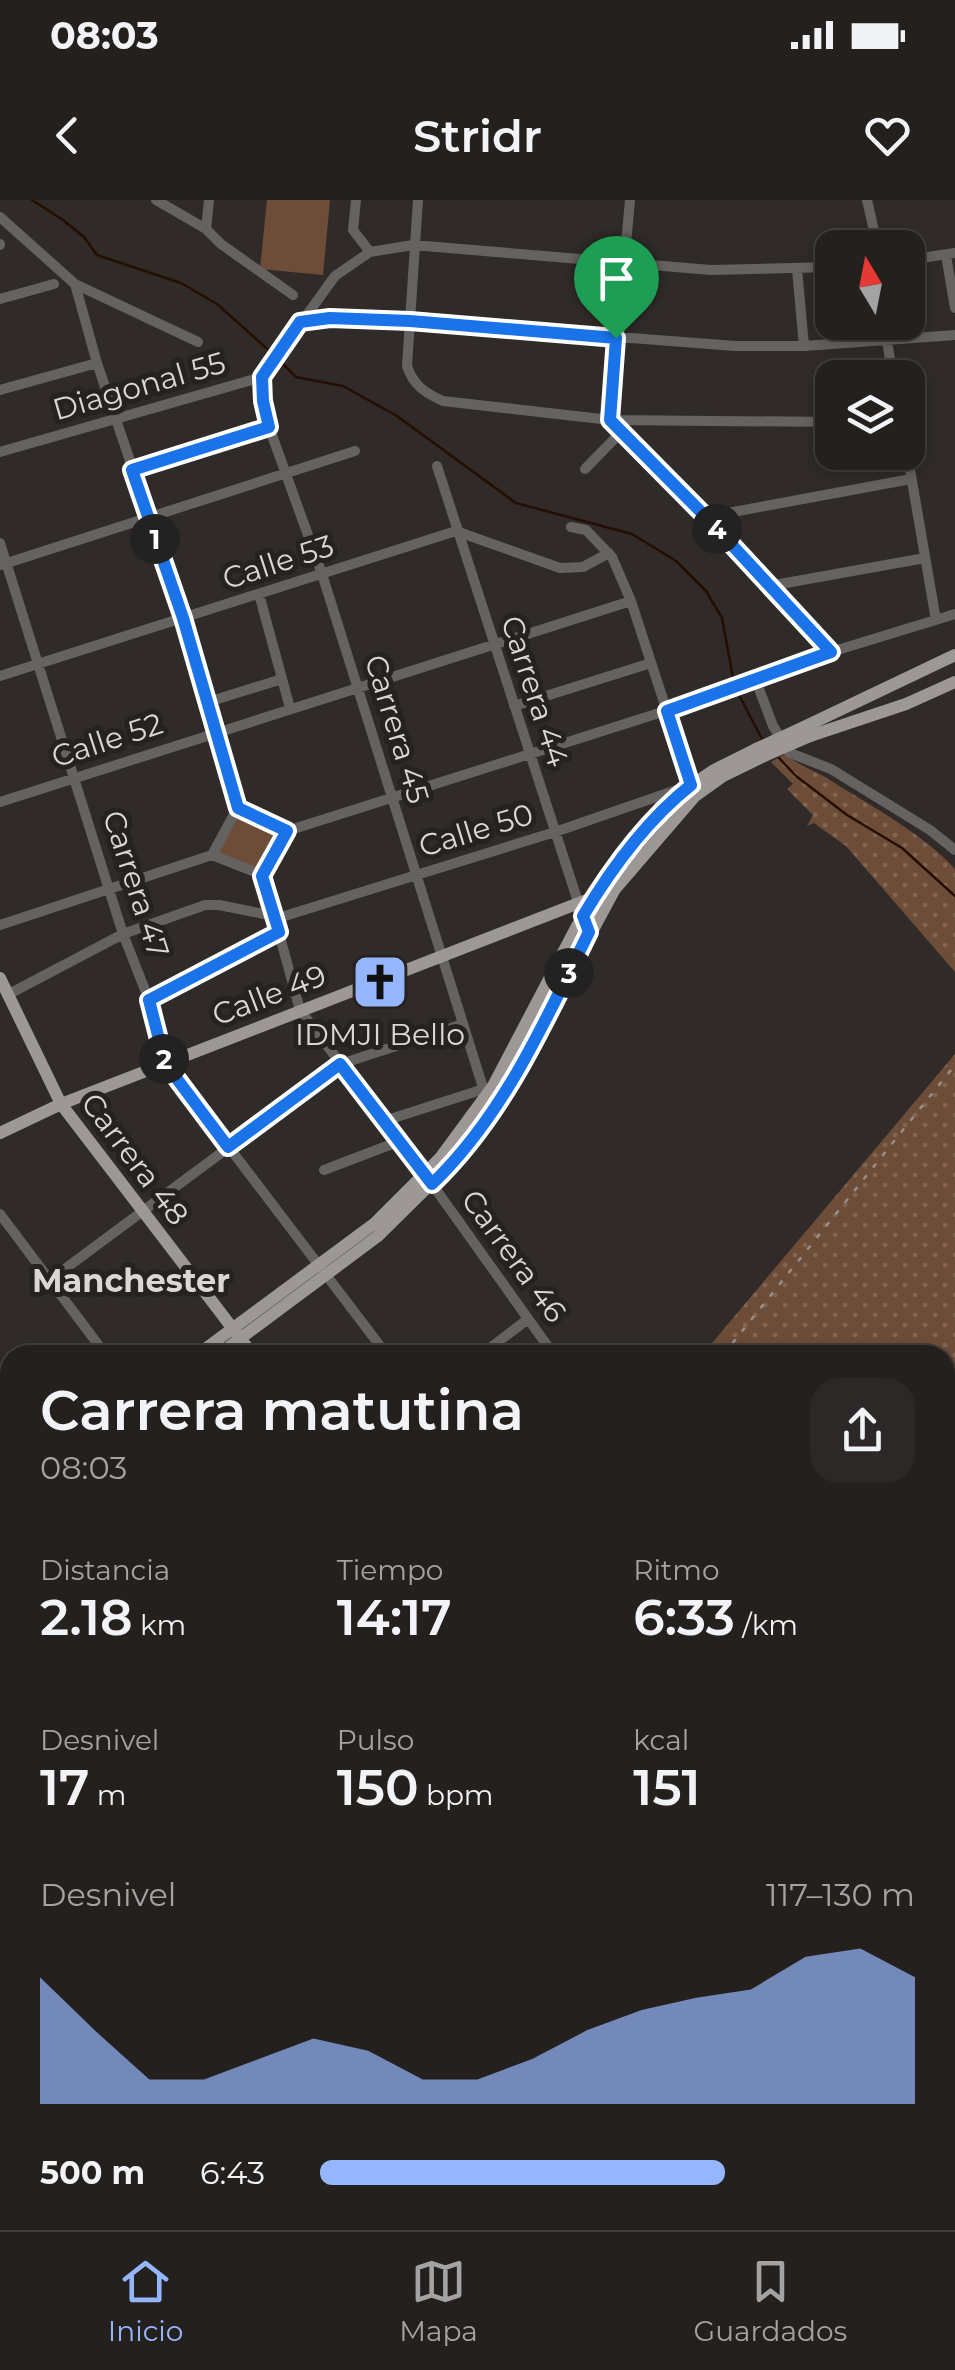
<!DOCTYPE html>
<html lang="es">
<head>
<meta charset="utf-8">
<style>
  :root { --surface:#24201e; --page:#2c2827; --text:#f1f3f6; --muted:#a3a3a4; --line:#413e3c; --accent:#95b6fd }
  body { margin:0; font-family:Montserrat,sans-serif; background:var(--page); color:var(--text); height:100vh; display:flex; flex-direction:column; font-size:38px; white-space:nowrap }
  * { box-sizing:border-box; margin:0 }
  p { font-size:32px; color:var(--muted) }
  .icon { flex:none; width:55px; height:55px; fill:none; stroke:currentColor; stroke-width:2; stroke-linecap:round; stroke-linejoin:round }
  .map { position:relative; flex:1; overflow:hidden }
  .sheet { position:absolute; left:0px; top:1145px; width:955px; height:885px; display:flex; flex-direction:column; background:var(--surface); border-radius:30px 30px 0 0; box-shadow:0 5px 15px #0003,0 0 0 2px var(--line) }
  .sheet>* { flex:none }
  .needle { width:65px; rotate:350deg }
  .fabs { position:absolute; left:815px; top:30px; display:grid; gap:20px }
  .fabs a { display:grid; place-items:center; width:110px; height:110px; border-radius:20px; background:var(--surface); box-shadow:0 5px 15px #0003,0 0 0 2px var(--line); font-size:50px }
  .pin { position:absolute; display:grid; place-items:center; width:85px; height:85px; color:#fff; margin:-102px -42px; border-radius:50% 50% 50% 0; rotate:-45deg; box-shadow:0 0 10px #0007 }
  .pin .icon { rotate:45deg }
  .km { position:absolute; width:50px; height:50px; margin:-25px; border-radius:50%; background:#222; color:#fff; font-size:28px; line-height:50px; text-align:center }
  .round { display:grid; place-items:center; flex:none; width:105px; height:105px; border-radius:30px; background:var(--page) }
  .overview { display:flex; align-items:center; justify-content:space-between; height:170px; padding:0 40px }
  h1 { font-size:55px; font-weight:600; line-height:75px }
  .stats { display:grid; grid-template-columns:repeat(3,1fr); gap:15px; height:170px; padding:10px 40px }
  .stats div { display:grid; align-content:center }
  .stats b { font-size:50px; font-weight:600 }
  .stats small { font-size:28px; font-weight:400 }
  .stats p { font-size:28px }
  .chart { height:280px; padding:20px 40px }
  .chart p { display:flex; justify-content:space-between }
  .chart svg { width:100%; height:180px; margin-top:10px; fill:var(--accent); opacity:.7 }
  ul { padding:0 40px; list-style:none; font-size:32px }
  li { display:grid; grid-template-columns:160px 120px 1fr; align-items:center; height:75px }
  li i { height:25px; border-radius:12px; background:var(--accent) }
  .status { display:flex; justify-content:space-between; align-items:center; height:70px; padding:0 50px; background:var(--surface); direction:ltr }
  .status svg { height:28px; fill:currentColor }
  header { display:flex; justify-content:space-between; align-items:center; height:130px; padding:0 40px; background:var(--surface); font-size:45px; font-weight:600 }
  .dock { display:flex; justify-content:space-around; align-items:center; height:140px; border-top:2px solid var(--line); background:var(--surface); font-size:28px; color:var(--muted) }
  .dock a { display:grid; justify-items:center; gap:5px }
  .dock .selected { color:var(--accent) }
  .map>svg:first-child { display:block }
  .grass { fill:url(#grass-dots) }
  .park { fill:#6e4d38 }
  .water { fill:#250e00 }
  .lines { fill:none; stroke-linecap:round; stroke-linejoin:round }
  .stream { stroke:#250e00; stroke-width:2.5 }
  .minor { stroke:#656361; stroke-width:10 }
  .major { stroke:#9d9895; stroke-width:12 }
  .highway { stroke:#b3ada9; stroke-width:14 }
  .rail { stroke:#94908e; stroke-width:2.5; stroke-dasharray:5 10; stroke-linecap:butt }
  .major-bridge { stroke:#9d9895; stroke-width:12 }
  .route-casing { stroke:#fff; stroke-width:20 }
  .route { stroke:#1a73e8; stroke-width:12 }
  .labels { text-anchor:middle; dominant-baseline:central; stroke-width:10; stroke-linejoin:round; paint-order:stroke }
  .street-label { font-size:30px; fill:#dad7d5; stroke:#26221f }
  .poi-label { font-size:30px; fill:#dad7d5; stroke:#26221f }
  .neighbourhood-label { font-size:32px; font-weight:bold; fill:#dad7d5; stroke:#26221f }
</style>
</head>
<body>
<div class="status"><b>08:03</b><svg viewBox="0 0 49 12"><path d="M0 12V9h3v3zM5 12V6h3v6zM10 12V3h3v9zM15 12V0h3v12zM26 1h20v11H26zM47 4h2v5h-2z"/></svg></div>
<header><svg class="icon" aria-label="back" viewBox="0 0 24 24"><path d="M15 5l-7 7 7 7"/></svg>Stridr<svg class="icon" aria-label="heart" viewBox="0 0 24 24"><path d="M12 20l-8-8c-3-5 5-10 8-4 3-6 11-1 8 4z"/></svg></header>
<div class="map">
<svg width="955" height="2030" viewBox="0 0 955 2030">
  <defs>
    <pattern id="grass-dots" width="8" height="8" patternUnits="userSpaceOnUse" patternTransform="scale(2.5)"><rect width="8" height="8" fill="#6e4d38"/><path d="M2 2h.1M6 6h.1" fill="none" stroke="#826654" stroke-width="1.8" stroke-linecap="round"/></pattern>
  </defs>
  <rect width="100%" height="100%" fill="#302b28"/>
  <path class="grass" d="M785,554C800,567 817,571 833,582C873,607 923,634 955,669V772L846,646L814,623L807,626L813,615L787,589L793,584L771,562Z
    M955,854V1375L945,1371V1155H702Z
    M945,1393L955,1396V1522L945,1544Z
    M955,1595V1660L945,1688V1617Z
    M473,2020H750L746,2030H473Z"/>
  <path class="park" d="M267,0H330L323,75L260,69Z
    M239,612L283,632L261,672L217,653Z"/>
  <path class="water" d="M955,1660V1842L945,1865V1688Z
    M811,2020H873L868,2030H807Z"/>
  <g class="lines">
    <path class="stream" d="M32,0L63,20L84,37L97,55L181,83L217,104L274,155
      M280,161L296,177L343,186L397,216L516,303L632,334L676,361L706,391L722,418L734,483
      M737,491L763,541
      M779,558L796,576L847,615L902,648L955,696"/>
    <path class="minor" d="M156,0L206,29
      M209,0L206,29L221,44L293,95
      M356,0L353,30L370,52
      M418,0L407,166C413,185 425,193 443,201L610,220L832,222
      M630,0L610,220L706,317L831,452
      M867,0L878,48
      M0,17L75,84L198,142
      M0,45V44
      M946,55L955,108
      M908,60L955,53
      M797,69L804,146
      M75,84L97,163L183,418L238,607
      M0,99L54,84
      M301,121L330,118L410,121L735,146H804L955,135
      M887,141L893,178
      M262,177L263,201L269,227L322,374L486,897
      M0,190L97,163
      M0,252L262,177L335,76L370,52L413,45L711,70L832,67
      M907,252L936,420
      M437,266L580,708
      M585,269L621,232
      M132,270L269,227
      M706,317L911,279
      M456,331L560,368L583,367L609,353
      M0,343L123,734L149,800L165,863L387,1155
      M1,365L355,251
      M769,386L925,358
      M259,394L290,508
      M0,476L456,331
      M756,481L773,526L790,553L831,569L930,630L955,650
      M208,502L282,479
      M514,506L651,463
      M0,602L631,401
      M212,655L263,675L287,631L716,495L831,452L955,414
      M263,675L300,810L432,984L554,1155
      M275,719L555,632L691,585L631,401L612,357L586,330L571,327
      M0,725L212,655L238,607L287,631
      M7,795L123,734L205,705H219L274,716
      M149,800L279,733
      M384,921L487,888
      M324,970L400,941
      M0,1014L106,1155
      M50,1080L341,864L463,824
      M481,1155L528,1119
      M0,1338L10,1335"/>
    <path class="major" d="M804,527L955,455
      M810,536L906,504L955,482
      M0,778L61,904L253,1155
      M0,933L61,904L597,696
      M197,1155L375,1023L440,958L493,886L577,726L620,661L682,592L714,570L756,549
      M218,1155L378,1036L452,963L512,880L615,689L695,596L723,576L764,556
      M0,1270L10,1265
      M0,1281L10,1276
      M0,1534L10,1528
      M0,1609L10,1647
      M0,1653L10,1691
      M0,1719L10,1726
      M0,1896L10,1892
      M0,1909L10,1906
      M945,1949L955,1924
      M73,2020L76,2030
      M96,2020L99,2030
      M107,2020L110,2030
      M914,2030L918,2020"/>
    <path class="highway" d="M945,1566L955,1543
      M945,1602L955,1580
      M757,2030L761,2020
      M772,2030L775,2020"/>
    <path class="rail" d="M723,1155L955,865
      M488,2020V2030"/>
    <path class="major-bridge" d="M756,549L804,527
      M764,556L810,536"/>
  </g>
  <g class="lines">
    <g class="route-casing">
      <path id="route" d="M330,118L410,121L616,138L610,220L706,317L831,452L667,511L691,585C648,619 611,669 583,716L589,732C545,821 504,915 432,984L340,864L228,947L165,863L149,800L279,732L262,676L287,631L238,608L183,418L132,270L269,227L263,201L262,177L300,122Z"/>
    </g>
    <use href="#route" class="route"/>
  </g>
  <defs>
    <g id="church-square" transform="scale(2.875)"><rect x="-9" y="-9" width="18" height="18" rx="4" fill="#95b6fd" stroke="#26221f"/><path d="M-1.2-6h2.4v3.5h3.3v2.4h-3.3V6h-2.4V-.1h-3.3v-2.4h3.3Z" fill="#111"/></g>
  </defs>
  <g fill-rule="evenodd">
    <use href="#church-square" x="380" y="782"/>
  </g>
  <g class="labels">
    <g class="street-label">
      <text transform="translate(139 186) rotate(-16)">Diagonal 55</text>
      <text transform="translate(278 362) rotate(-18)">Calle 53</text>
      <text transform="translate(535 491) rotate(72)">Carrera 44</text>
      <text transform="translate(397 529) rotate(73)">Carrera 45</text>
      <text transform="translate(107 540) rotate(-18)">Calle 52</text>
      <text transform="translate(476 630) rotate(-17)">Calle 50</text>
      <text transform="translate(136 684) rotate(72)">Carrera 47</text>
      <text transform="translate(269 795) rotate(-21)">Calle 49</text>
      <text transform="translate(135 959) rotate(53)">Carrera 48</text>
      <text transform="translate(514 1056) rotate(54)">Carrera 46</text>
    </g>
    <g class="poi-label">
      <text x="380" y="834">IDMJI Bello</text>
    </g>
    <g class="neighbourhood-label">
      <text x="131" y="1080">Manchester</text>
    </g>
  </g>
</svg>
<div class="fabs">
<a><svg class="needle" viewBox="-14 -14 28 28"><path d="M0-13l5 13h-10z" fill="#e53935"/><path d="M0 13l5-13h-10z" fill="#a3a3a4"/></svg></a>
<a><svg class="icon" aria-label="layers" viewBox="0 0 24 24"><path d="M12 4l9 5-9 5-9-5zM3 14l9 5 9-5"/></svg></a>
</div>
<div class="pin" style="left:616px;top:138px;background:#1e9e55"><svg class="icon" aria-label="arrive" viewBox="0 0 24 24"><path d="M6 21V4h12l-3 4 3 4H6"/></svg></div>
<b class="km" style="left:155px;top:339px">1</b>
<b class="km" style="left:164px;top:859px">2</b>
<b class="km" style="left:569px;top:773px">3</b>
<b class="km" style="left:717px;top:329px">4</b>
<section class="sheet">
<div class="overview"><div><h1>Carrera matutina</h1><p>08:03</p></div><a class="round"><svg class="icon" aria-label="share" viewBox="0 0 24 24"><path d="M12 15V3M7 8l5-5 5 5M5 13v7h14v-7"/></svg></a></div>
<div class="stats">
<div><p>Distancia</p><b>2.18<small> km</small></b></div>
<div><p>Tiempo</p><b>14:17</b></div>
<div><p>Ritmo</p><b>6:33<small> /km</small></b></div>
</div>
<div class="stats">
<div><p>Desnivel</p><b>17<small> m</small></b></div>
<div><p>Pulso</p><b>150<small> bpm</small></b></div>
<div><p>kcal</p><b>151</b></div>
</div>
<div class="chart"><p><span>Desnivel</span>117–130 m</p>
<svg viewBox="0 0 160 44" preserveAspectRatio="none"><path d="M0 44V13L10 26L20 38L30 38L40 33L50 28L60 31L70 38L80 38L90 33L100 26L110 21L120 18L130 16L140 8L150 6L160 13V44z"/></svg>
</div>
<ul>
<li><b>500 m</b>6:43<i style="width:68%"></i></li>
</ul>
</section>
</div>
<nav class="dock">
<a class="selected"><svg class="icon" aria-label="home" viewBox="0 0 24 24"><path d="M3 11l9-7 9 7M6 9v11h12V9"/></svg>Inicio</a>
<a><svg class="icon" aria-label="map" viewBox="0 0 24 24"><path d="M3 6l6-2 6 2 6-2v14l-6 2-6-2-6 2zM9 4v14M15 6v14"/></svg>Mapa</a>
<a><svg class="icon" aria-label="saved" viewBox="0 0 24 24"><path d="M7 4h10v16l-5-4-5 4z"/></svg>Guardados</a>
</nav>
</body>
</html>
